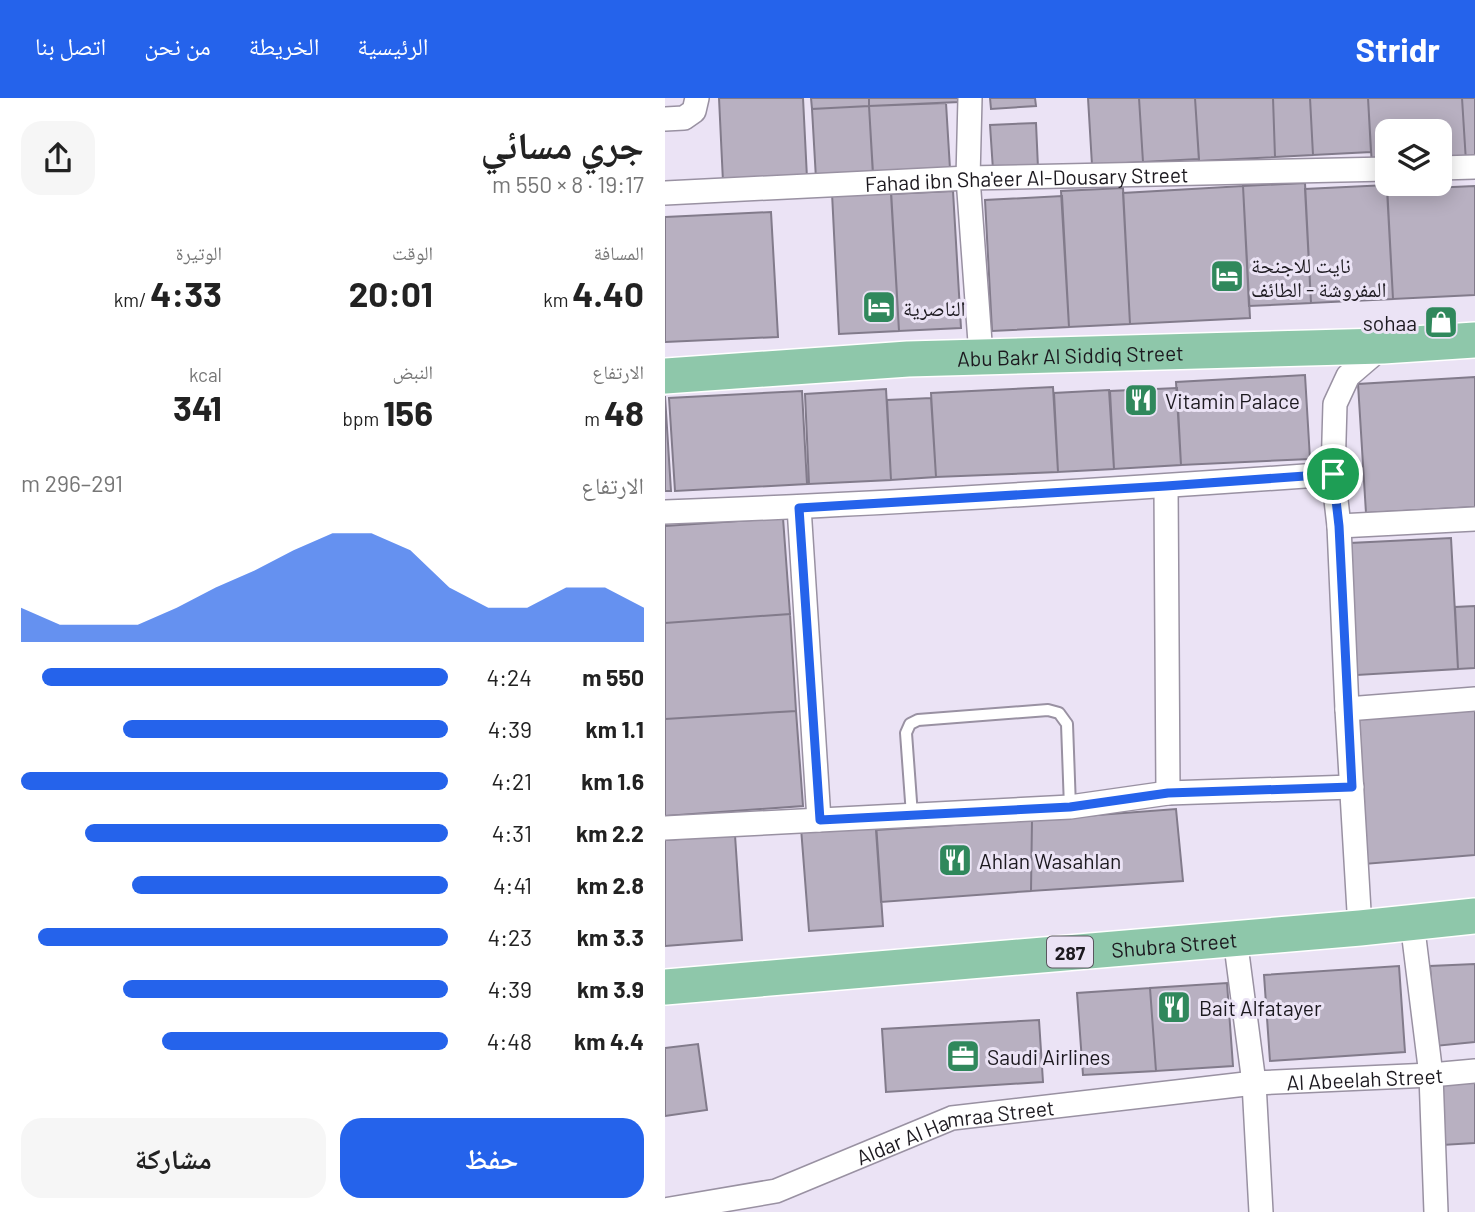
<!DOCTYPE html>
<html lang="ar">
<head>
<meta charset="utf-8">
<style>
  :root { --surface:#fff; --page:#f6f6f6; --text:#222; --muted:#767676; --accent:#2563eb }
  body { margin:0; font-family:Barlow,"Noto Naskh Arabic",sans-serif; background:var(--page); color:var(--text); direction:rtl; height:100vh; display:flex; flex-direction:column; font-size:26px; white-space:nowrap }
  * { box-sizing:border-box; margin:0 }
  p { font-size:23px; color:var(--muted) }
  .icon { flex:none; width:38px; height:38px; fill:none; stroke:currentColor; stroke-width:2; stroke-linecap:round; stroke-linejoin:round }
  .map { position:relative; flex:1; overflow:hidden; direction:ltr }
  .side { display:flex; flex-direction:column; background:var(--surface); width:665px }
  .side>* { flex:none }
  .buttons { position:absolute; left:710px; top:21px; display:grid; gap:14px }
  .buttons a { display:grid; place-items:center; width:77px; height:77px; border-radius:14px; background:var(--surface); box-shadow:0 4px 18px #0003; font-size:35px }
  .pin { position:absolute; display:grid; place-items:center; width:60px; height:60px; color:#fff; margin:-30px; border:4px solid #fff; border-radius:50%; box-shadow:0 2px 7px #0007 }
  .round { display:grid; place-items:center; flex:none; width:74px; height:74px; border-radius:21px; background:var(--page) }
  .head { display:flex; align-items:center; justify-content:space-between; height:119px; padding:0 21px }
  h1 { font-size:38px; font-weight:700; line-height:52px }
  .figures { display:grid; grid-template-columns:repeat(3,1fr); gap:10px; height:119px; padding:7px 21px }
  .figures div { display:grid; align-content:center }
  .figures b { font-size:35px; font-weight:700 }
  .figures small { font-size:19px; font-weight:400 }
  .figures p { font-size:19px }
  .chart { height:196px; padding:14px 21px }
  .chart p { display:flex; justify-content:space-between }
  .chart svg { width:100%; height:126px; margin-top:7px; fill:var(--accent); opacity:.7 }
  .button { display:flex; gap:14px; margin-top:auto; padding:14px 21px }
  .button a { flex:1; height:80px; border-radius:21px; background:var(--accent); color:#fff; font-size:28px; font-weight:700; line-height:80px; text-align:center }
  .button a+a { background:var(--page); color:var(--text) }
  ul { padding:0 21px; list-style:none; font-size:23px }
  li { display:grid; grid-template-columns:112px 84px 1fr; align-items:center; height:52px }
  li i { height:18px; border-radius:9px; background:var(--accent) }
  header { display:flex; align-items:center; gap:42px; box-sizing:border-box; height:98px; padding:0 35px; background:var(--accent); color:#fff }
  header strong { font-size:33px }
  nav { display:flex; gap:38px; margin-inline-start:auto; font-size:24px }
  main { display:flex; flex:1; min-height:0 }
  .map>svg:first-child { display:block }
  .building { fill:#b8b0c1; stroke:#827b8b; stroke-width:2 }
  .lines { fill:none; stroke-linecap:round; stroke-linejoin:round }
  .service-casing { stroke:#9991a2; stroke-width:14 }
  .minor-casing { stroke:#9991a2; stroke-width:26 }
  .primary-casing { stroke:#fff; stroke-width:38 }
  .service { stroke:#fff; stroke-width:10 }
  .minor { stroke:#fff; stroke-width:23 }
  .primary { stroke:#8ec7aa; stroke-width:35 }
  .route-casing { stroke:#fff; stroke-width:14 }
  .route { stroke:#2563eb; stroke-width:9 }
  .labels { text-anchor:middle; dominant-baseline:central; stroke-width:6; stroke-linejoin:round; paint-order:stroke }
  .shield { fill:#ebe3f5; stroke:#5a565f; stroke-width:2 }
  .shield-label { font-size:19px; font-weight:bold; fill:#1c191f }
  .street-label { font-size:21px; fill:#1c191f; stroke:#ebe3f5 }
  .poi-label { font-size:21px; fill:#1c191f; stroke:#ebe3f5; text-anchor:start }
</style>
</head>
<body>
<header>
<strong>Stridr</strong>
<nav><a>الرئيسية</a><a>الخريطة</a><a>من نحن</a><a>اتصل بنا</a></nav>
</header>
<main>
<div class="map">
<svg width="810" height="1114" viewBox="0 0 810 1114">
  <rect width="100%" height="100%" fill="#ebe3f5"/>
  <path class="building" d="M54,0H138L142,80L58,84Z
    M146,0H204V8L147,11Z
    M204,0H294V4L204,8Z
    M325,0H370L371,8L326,11Z
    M423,0H474L478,64L427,67Z
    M474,0H530L534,61L478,64Z
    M530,0H608L610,59L534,63Z
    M608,0H645L648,57L610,59Z
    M645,0H703L706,54L648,57Z
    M703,0H797L801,64L775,66V33H723V68L707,69Z
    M797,0H810V64H801Z
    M281,5L285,71L208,75L204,8Z
    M204,8L208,78L151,81L147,11Z
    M371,25L373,70L328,72L325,27Z
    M640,85L646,205L584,208L578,88Z
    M722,87L728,201L646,205L640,91Z
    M578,88L585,220L465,226L458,95Z
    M810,88V197L728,201L722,92Z
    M458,90L465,226L404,229L396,93Z
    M226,92L234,233L174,236L167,95Z
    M288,93L296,230L234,233L226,96Z
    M397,98L404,229L327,233L320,102Z
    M106,114L113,239L0,244V119Z
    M640,277L645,361L516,367L511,284Z
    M810,279V409L701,415L693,286Z
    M388,289L393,374L271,379L266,295Z
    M512,290L516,367L449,371L445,293Z
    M221,291L226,382L144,386L140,296Z
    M444,292L449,371L393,374L389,295Z
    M137,293L142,386L10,393L4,300Z
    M0,298L6,393H0Z
    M266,300L271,379L226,382L222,302Z
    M118,420L125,516L0,525V428Z
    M786,440L793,571L692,577L685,445Z
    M810,508V570L793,571L790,509Z
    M125,516L131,613L0,621V525Z
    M810,607V757L699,766L687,616Z
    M131,613L138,708L0,718V621Z
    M511,711L518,783L366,793L367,722Z
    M367,722L366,793L216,804L211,732Z
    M211,725L218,828L144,833L136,730Z
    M70,737L77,842L0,848V742Z
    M810,866V944L770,948L765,868Z
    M734,868L740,954L605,963L599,877Z
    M562,885L568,968L491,973L485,890Z
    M485,890L491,973L418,977L412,895Z
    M374,922L378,984L221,994L217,931Z
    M33,946L42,1012L0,1018V950Z
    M810,977V1045L777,1047L772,979Z"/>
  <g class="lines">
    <g class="service-casing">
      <path id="service" d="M247,717L241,635L245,626L253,622L383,612L394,615L402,626L405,709"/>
    </g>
    <g class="minor-casing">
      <g id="minor">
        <path d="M305,0L303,80L316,258"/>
        <path d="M0,21L19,20L29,13L32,0"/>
        <path d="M775,70L810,69"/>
        <path id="s1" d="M0,95L303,80L723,71"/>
        <path d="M501,388L503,695"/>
        <path d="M134,409L154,722"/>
        <path d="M0,414C223,406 445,392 668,376"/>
        <path d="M674,428L810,421"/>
        <path d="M682,611L810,601"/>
        <path d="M0,730L405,709L503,695L687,689"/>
        <path d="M747,824L766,977L771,1114"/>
        <path d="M695,830L682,611L674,428L668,376L670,306L683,278L718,248"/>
        <path d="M570,840L589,985L596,1114"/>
        <path id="s2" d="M0,1112L111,1093L287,1020L589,985L766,977L810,973"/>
      </g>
    </g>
    <g class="primary-casing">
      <g id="primary">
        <path id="s3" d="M0,278L243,261L718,248L810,242"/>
        <path id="s4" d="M0,889L695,830L810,818"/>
      </g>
    </g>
    <use href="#service" class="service"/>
    <use href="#minor" class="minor"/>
    <use href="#primary" class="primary"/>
  </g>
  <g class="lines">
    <g class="route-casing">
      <path id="route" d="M668,376L674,428L687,689L503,695L405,709L155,722L134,410L501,388Z"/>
    </g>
    <use href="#route" class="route"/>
  </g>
  <defs>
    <g id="hotel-square" transform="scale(1.75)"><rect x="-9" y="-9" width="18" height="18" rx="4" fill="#30885c" stroke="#ebe3f5"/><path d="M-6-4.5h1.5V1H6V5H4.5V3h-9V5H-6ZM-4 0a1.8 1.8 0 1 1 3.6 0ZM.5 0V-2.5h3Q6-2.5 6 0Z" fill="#fff"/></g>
    <g id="shop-square" transform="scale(1.75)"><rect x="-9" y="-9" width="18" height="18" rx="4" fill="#30885c" stroke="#ebe3f5"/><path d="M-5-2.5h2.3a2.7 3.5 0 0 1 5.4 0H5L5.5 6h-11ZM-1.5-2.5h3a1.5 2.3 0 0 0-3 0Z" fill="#fff"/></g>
    <g id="restaurant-square" transform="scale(1.75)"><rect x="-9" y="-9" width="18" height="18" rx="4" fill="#30885c" stroke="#ebe3f5"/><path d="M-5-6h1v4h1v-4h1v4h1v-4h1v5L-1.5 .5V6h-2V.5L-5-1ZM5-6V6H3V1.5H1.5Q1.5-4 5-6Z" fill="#fff"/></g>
    <g id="office-square" transform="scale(1.75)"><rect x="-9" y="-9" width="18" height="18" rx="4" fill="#30885c" stroke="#ebe3f5"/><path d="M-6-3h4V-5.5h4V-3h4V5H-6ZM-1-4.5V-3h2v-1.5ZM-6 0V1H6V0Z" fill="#fff"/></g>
  </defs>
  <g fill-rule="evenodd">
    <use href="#hotel-square" x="562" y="178"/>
    <use href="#hotel-square" x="214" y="209"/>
    <use href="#shop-square" x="776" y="224"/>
    <use href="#restaurant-square" x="476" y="302"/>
    <use href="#restaurant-square" x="290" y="762"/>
    <use href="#restaurant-square" x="509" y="909"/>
    <use href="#office-square" x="298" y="958"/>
  </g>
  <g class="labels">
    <rect class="shield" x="382" y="838.5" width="46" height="31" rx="5"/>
    <g class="shield-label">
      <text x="405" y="854">287</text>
    </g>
    <g class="street-label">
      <text stroke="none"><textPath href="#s1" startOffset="362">Fahad ibn Sha'eer Al-Dousary Street</textPath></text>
      <text stroke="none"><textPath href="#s3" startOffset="406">Abu Bakr Al Siddiq Street</textPath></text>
      <text stroke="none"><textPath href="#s4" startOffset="511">Shubra Street</textPath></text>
      <text stroke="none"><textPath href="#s2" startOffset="718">Al Abeelah Street</textPath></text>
      <text stroke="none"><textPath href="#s2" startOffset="303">Aldar Al Hamraa Street</textPath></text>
    </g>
    <g class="poi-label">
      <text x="586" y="166">نايت للاجنحة<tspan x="586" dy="24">المفروشة - الطائف</tspan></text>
      <text x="238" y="209">الناصرية</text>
      <text x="752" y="224" text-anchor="end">sohaa</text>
      <text x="500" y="302">Vitamin Palace</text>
      <text x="314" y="762">Ahlan Wasahlan</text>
      <text x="534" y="909">Bait Alfatayer</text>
      <text x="322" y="958">Saudi Airlines</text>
    </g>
  </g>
</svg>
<div class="buttons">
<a><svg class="icon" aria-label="layers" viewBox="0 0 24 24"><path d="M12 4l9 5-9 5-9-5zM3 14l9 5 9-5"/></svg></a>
</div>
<div class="pin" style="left:668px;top:376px;background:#1e9e55"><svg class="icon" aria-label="arrive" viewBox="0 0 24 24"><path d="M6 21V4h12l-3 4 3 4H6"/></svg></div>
</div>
<section class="side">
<div class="head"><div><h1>جري مسائي</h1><p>19:17 · 8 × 550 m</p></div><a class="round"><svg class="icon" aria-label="share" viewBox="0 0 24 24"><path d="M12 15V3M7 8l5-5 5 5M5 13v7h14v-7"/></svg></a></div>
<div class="figures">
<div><p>المسافة</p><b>4.40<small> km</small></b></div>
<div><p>الوقت</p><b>20:01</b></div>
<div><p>الوتيرة</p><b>4:33<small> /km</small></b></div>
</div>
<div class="figures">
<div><p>الارتفاع</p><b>48<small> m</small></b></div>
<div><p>النبض</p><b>156<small> bpm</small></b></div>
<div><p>kcal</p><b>341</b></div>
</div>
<div class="chart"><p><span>الارتفاع</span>291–296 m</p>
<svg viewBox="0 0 160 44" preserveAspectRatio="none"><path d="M0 44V32L10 38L20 38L30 38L40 32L50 25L60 19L70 12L80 6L90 6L100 12L110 25L120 32L130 32L140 25L150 25L160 32V44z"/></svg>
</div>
<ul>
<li><b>550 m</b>4:24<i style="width:95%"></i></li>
<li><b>1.1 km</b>4:39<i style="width:76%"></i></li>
<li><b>1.6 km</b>4:21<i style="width:100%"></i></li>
<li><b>2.2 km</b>4:31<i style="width:85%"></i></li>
<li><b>2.8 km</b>4:41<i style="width:74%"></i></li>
<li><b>3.3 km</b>4:23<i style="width:96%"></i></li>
<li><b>3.9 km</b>4:39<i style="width:76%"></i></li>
<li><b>4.4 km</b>4:48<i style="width:67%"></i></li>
</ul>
<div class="button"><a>حفظ</a><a>مشاركة</a></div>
</section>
</main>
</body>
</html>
